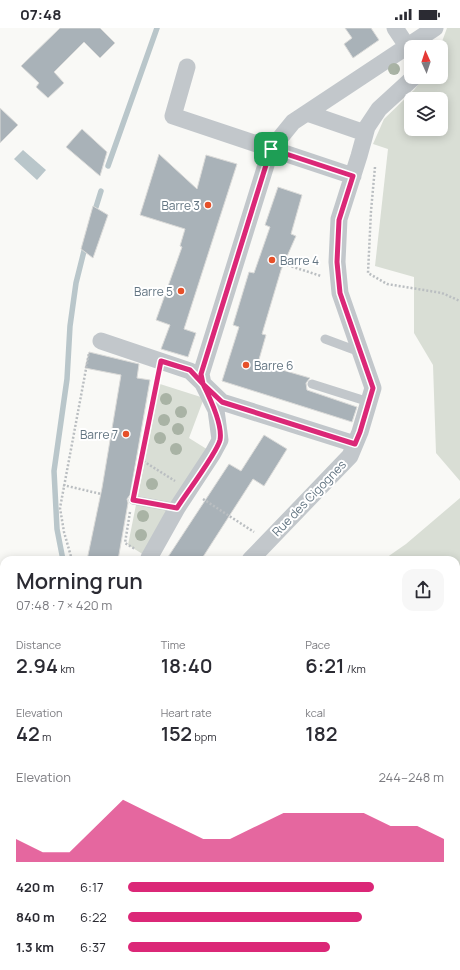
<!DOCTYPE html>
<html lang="en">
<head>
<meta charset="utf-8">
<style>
  :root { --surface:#fff; --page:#f7f7f7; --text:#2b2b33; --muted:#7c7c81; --accent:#db2777 }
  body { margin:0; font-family:Manrope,sans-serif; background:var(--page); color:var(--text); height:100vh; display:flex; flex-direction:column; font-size:15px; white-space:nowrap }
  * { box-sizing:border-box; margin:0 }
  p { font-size:13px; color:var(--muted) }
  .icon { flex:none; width:22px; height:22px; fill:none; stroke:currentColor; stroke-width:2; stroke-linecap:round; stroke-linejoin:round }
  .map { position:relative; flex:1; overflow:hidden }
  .details { position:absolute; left:0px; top:528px; width:460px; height:414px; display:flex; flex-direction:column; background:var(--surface); border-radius:12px 12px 0 0; box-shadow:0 2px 10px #0003 }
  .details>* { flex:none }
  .needle { width:26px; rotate:357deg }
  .tools { position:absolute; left:404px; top:12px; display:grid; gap:8px }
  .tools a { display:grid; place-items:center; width:44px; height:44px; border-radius:8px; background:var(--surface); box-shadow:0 2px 10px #0003; font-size:20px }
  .pin { position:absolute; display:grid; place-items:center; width:34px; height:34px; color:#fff; margin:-17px; border-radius:8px; box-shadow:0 2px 6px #0006 }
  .round { display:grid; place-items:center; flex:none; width:42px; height:42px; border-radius:12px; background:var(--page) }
  .summary { display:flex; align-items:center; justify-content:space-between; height:68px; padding:0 16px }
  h1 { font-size:22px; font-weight:600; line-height:30px }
  .metrics { display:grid; grid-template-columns:repeat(3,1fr); gap:6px; height:68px; padding:4px 16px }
  .metrics div { display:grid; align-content:center }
  .metrics b { font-size:20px; font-weight:600 }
  .metrics small { font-size:11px; font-weight:400 }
  .metrics p { font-size:11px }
  .chart { height:112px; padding:8px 16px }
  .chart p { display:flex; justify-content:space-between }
  .chart svg { width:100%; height:72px; margin-top:4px; fill:var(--accent); opacity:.7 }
  ul { padding:0 16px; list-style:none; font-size:13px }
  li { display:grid; grid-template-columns:64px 48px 1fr; align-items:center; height:30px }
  li i { height:10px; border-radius:5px; background:var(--accent) }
  .status { display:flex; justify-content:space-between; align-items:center; height:28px; padding:0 20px; background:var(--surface); direction:ltr }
  .status svg { height:11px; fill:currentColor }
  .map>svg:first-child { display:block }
  .green { fill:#d9ded5; fill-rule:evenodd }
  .water { fill:#b9c6ca }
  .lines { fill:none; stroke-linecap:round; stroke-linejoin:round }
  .stream { stroke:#b9c6ca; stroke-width:5.5 }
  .building { fill:#a9b2b8; stroke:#dbdbd9 }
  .path { stroke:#babec1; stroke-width:2.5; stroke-dasharray:2 2; stroke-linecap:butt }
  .lane { stroke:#c2c7cb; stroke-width:9 }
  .street { stroke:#c2c7cb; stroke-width:17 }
  .tree { fill:#a9b3a5 }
  .route-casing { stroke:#fff; stroke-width:8 }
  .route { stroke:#db2777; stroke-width:5 }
  .poi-dot { fill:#e65029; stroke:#fff; stroke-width:1.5 }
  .labels { text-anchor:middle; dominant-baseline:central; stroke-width:4; stroke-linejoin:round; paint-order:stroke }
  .poi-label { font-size:12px; fill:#637582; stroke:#fff; text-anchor:end }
  .street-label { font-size:12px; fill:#637582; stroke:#fff }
</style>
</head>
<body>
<div class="status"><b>07:48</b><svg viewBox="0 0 49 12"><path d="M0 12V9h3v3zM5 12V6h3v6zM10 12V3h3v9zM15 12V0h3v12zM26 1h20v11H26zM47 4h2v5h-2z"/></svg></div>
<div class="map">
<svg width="460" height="942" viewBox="0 0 460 942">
  <rect width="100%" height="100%" fill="#f9f9f6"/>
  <path class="green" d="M447,0H460V453L436,425L433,337L414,305V249L375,238L388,121L373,116L384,91L414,62L424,49H441L440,19ZM411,71H441V101H411Z
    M160,356L204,370L189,410L213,425L149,530L128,517Z
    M460,470V942H0V568L4,572V938H456V532H383L406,516Z"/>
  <path class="water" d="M23,122L46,142L37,152L14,131Z"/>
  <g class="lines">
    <path class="stream" d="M108,138L157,0
      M96,179L101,163
      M63,532L57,501L54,443L67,351L70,298L76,255L84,223
      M0,655L4,647"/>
  </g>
  <path class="building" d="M60,0H100L115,15L100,30L84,14L54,44L64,55L48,70L36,59L39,55L21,38Z
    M345,0H371L379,12L353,30L344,16L352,10Z
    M0,80L18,97L0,115Z
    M82,101L107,124L100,148L66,119Z
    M159,126L197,161L206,127L237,136L184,301L196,305L188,329L161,321L170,297L156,292L182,219L180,218L185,201L140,187Z
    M278,159L302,167L291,206L296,208L281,242L262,306L266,307L258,335L310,350L306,355L307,362L357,379L352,394L222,353L239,299L233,297L249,244L254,245L270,199L265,197Z
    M93,178L108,187L93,230L81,221Z
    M89,324L139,336L137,350L150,352L130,467L127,471L128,475L118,532H87L102,460L121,347L85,340Z
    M264,407L287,421L264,458L253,451L201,532H166L229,436L241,443Z"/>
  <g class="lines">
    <path class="path" d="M375,139L371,183L368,245L387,256L442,265L460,273
      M284,236L321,248
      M140,431L175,453
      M63,457L101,466
      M135,460L157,349
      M203,471L254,504
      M130,484L125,515L135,521
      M72,532L64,504L60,480L89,325"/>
    <path class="lane" d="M325,311L360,324
      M312,356L369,374
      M133,472L177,480"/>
    <path class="street" d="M395,0L411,24
      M187,39L173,88L353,148
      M307,85L365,105
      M101,313L190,343L222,374L355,416
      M149,530L177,480L213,425L220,412L216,382L203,356L201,346L271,121L293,94L435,0
      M250,532L350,428L360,404L373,360L340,265L337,234L339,191L359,128L367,99L379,81L414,49"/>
  </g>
  <g class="tree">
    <circle cx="394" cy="41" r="6"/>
    <circle cx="166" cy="371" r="6"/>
    <circle cx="181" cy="384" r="6"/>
    <circle cx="164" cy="392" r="6"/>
    <circle cx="178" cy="401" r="6"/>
    <circle cx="160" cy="410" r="6"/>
    <circle cx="176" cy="421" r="6"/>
    <circle cx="152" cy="456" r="6"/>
    <circle cx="143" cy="488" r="6"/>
    <circle cx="141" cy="507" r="6"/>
  </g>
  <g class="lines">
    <g class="route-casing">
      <path id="route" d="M271,121L201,346L203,356L190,342L161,333L133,472L177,480C185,467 217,425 220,412C223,397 210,370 203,356L222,374L355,416L360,404L373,360L340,265L337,234L339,192L353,148L271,121"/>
    </g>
    <use href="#route" class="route"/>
  </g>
  <g class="poi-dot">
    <circle cx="208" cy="177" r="4"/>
    <circle cx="272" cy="232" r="4"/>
    <circle cx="181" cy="263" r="4"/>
    <circle cx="246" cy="337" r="4"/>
    <circle cx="126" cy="406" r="4"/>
  </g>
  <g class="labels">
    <g class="poi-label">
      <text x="200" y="177">Barre 3</text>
      <text x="280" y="232" text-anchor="start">Barre 4</text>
      <text x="173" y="263">Barre 5</text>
      <text x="254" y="337" text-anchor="start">Barre 6</text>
      <text x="118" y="406">Barre 7</text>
    </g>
    <g class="street-label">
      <text transform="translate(309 470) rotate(-46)">Rue des Cigognes</text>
    </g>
  </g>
</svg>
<div class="tools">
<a><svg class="needle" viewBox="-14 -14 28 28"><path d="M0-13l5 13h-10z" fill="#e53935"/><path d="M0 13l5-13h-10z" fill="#7c7c81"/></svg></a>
<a><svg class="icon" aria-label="layers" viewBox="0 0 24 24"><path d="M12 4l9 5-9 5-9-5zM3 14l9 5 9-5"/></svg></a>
</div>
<div class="pin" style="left:271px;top:121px;background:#1e9e55"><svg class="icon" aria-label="arrive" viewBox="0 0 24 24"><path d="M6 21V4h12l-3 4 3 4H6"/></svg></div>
<section class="details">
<div class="summary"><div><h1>Morning run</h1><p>07:48 · 7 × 420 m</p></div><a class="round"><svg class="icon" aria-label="share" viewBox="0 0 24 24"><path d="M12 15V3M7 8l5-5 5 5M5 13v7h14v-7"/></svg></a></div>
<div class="metrics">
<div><p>Distance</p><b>2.94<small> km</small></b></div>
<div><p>Time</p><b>18:40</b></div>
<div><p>Pace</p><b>6:21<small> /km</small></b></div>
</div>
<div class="metrics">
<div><p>Elevation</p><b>42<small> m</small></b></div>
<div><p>Heart rate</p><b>152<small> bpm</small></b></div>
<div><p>kcal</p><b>182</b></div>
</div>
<div class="chart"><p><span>Elevation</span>244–248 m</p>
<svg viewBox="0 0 160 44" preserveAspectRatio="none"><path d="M0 44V30L10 38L20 38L30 22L40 6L50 14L60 22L70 30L80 30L90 22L100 14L110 14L120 14L130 14L140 22L150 22L160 30V44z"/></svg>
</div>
<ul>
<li><b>420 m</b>6:17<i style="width:78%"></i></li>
<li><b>840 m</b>6:22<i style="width:74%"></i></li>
<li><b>1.3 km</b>6:37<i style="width:64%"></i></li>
</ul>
</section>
</div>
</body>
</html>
